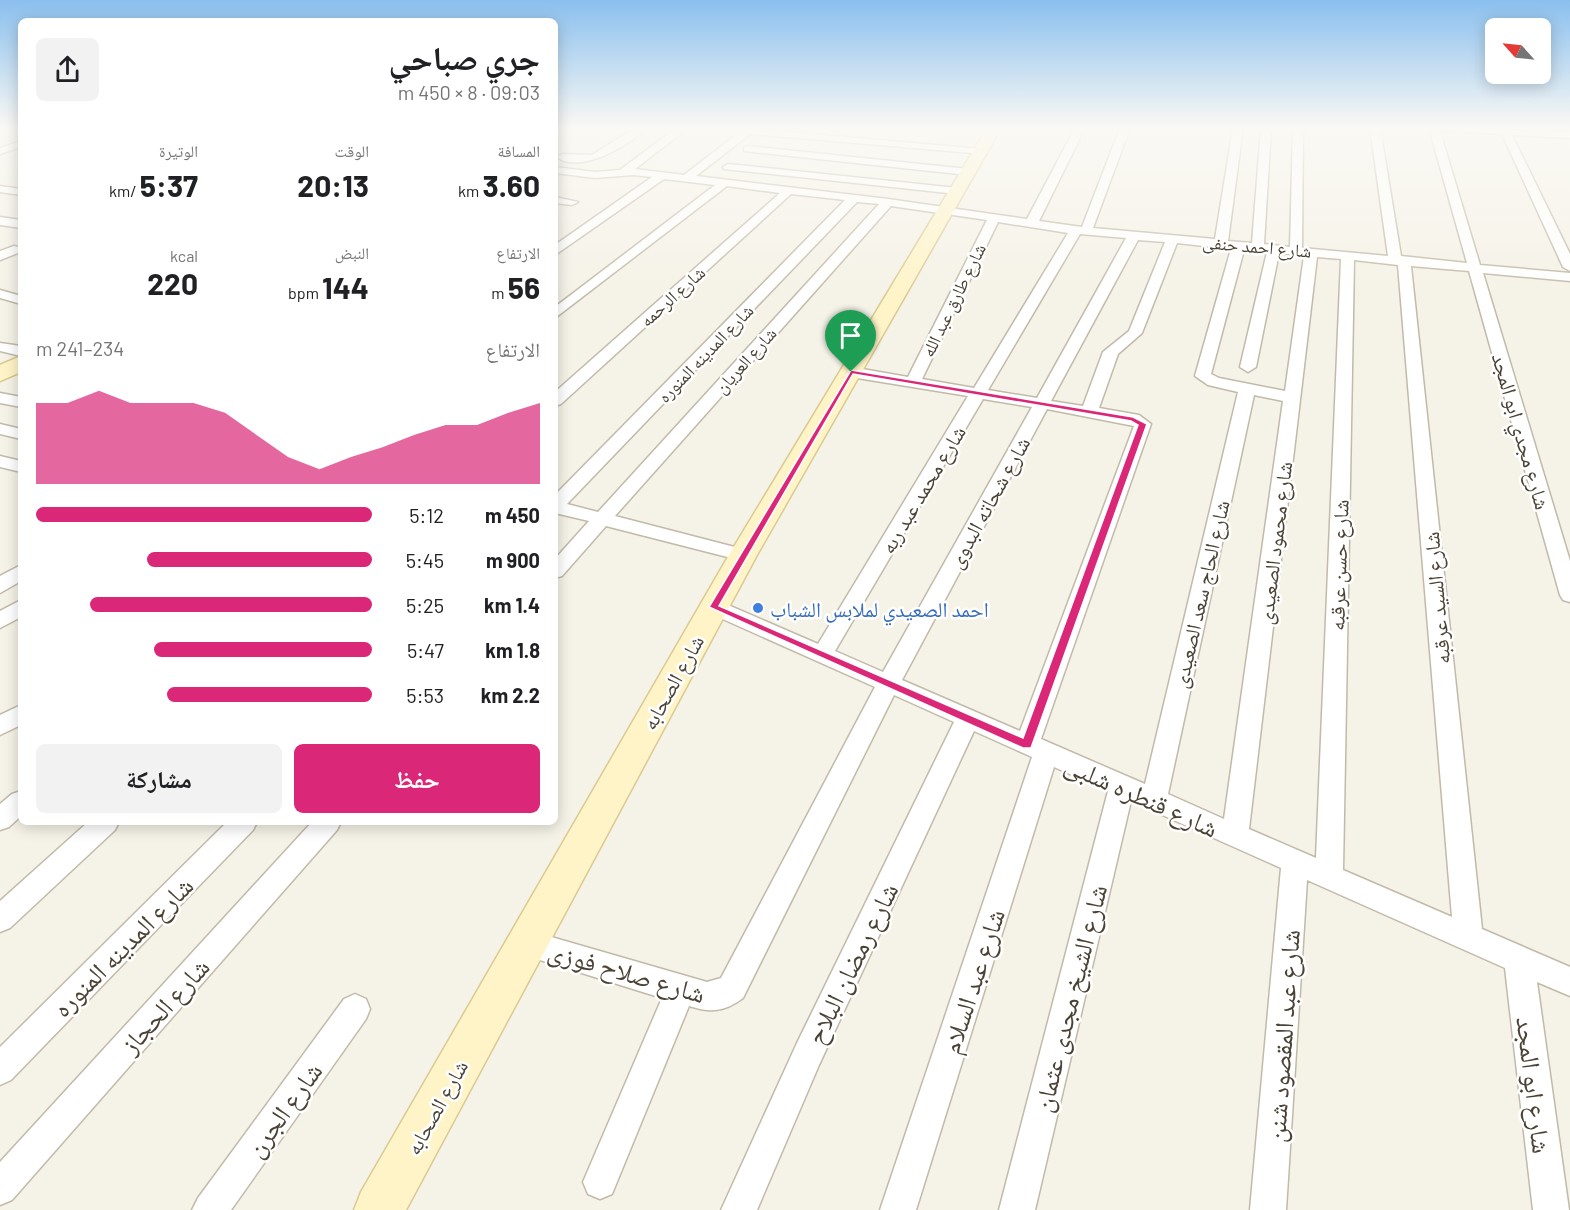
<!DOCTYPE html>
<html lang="ar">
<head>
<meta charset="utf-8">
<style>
  :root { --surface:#fff; --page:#f2f2f2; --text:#202124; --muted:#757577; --accent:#db2777 }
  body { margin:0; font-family:Barlow,"Noto Naskh Arabic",sans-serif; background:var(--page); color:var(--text); direction:rtl; height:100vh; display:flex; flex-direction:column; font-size:22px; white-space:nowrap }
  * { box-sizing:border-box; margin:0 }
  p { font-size:20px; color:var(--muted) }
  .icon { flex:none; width:33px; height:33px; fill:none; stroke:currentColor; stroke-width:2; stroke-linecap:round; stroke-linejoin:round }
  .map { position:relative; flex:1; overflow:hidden; direction:ltr }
  .panel { position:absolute; left:18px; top:18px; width:540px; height:807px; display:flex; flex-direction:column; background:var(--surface); border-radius:9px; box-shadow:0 3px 15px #0003; direction:rtl }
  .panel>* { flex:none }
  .needle { width:39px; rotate:297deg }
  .buttons { position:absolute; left:1485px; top:18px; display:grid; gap:12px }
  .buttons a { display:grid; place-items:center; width:66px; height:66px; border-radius:9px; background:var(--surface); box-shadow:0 3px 15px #0003; font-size:30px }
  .pin { position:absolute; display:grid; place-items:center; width:51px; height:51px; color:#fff; margin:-62px -26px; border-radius:50% 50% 50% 0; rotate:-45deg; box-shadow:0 0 6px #0007 }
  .pin .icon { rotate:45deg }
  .round { display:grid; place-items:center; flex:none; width:63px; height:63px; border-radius:9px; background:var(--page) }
  .head { display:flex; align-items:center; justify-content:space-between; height:102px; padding:0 18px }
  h1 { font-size:33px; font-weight:700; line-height:45px }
  .figures { display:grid; grid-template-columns:repeat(3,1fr); gap:9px; height:102px; padding:6px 18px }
  .figures div { display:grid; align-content:center }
  .figures b { font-size:30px; font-weight:700 }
  .figures small { font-size:16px; font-weight:400 }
  .figures p { font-size:16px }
  .chart { height:168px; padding:12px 18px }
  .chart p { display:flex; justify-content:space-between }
  .chart svg { width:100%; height:108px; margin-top:6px; fill:var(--accent); opacity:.7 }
  .button { display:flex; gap:12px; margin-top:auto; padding:12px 18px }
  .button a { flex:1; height:69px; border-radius:9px; background:var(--accent); color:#fff; font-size:24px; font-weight:700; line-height:69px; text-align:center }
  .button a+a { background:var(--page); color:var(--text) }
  ul { padding:0 18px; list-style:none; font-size:20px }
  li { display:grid; grid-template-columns:96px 72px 1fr; align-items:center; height:45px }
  li i { height:15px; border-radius:8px; background:var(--accent) }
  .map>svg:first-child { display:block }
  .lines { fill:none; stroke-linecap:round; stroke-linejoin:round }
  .street-casing { stroke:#c2baa9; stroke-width:3 }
  .secondary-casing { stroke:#daca92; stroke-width:3 }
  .street { fill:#fff; fill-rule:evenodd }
  .secondary { fill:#fff4c8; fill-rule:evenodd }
  .route { fill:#db2777; stroke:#fff; stroke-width:1.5; fill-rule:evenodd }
  .shop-dot { fill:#3f7fe0; stroke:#fff; stroke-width:2 }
  .labels { text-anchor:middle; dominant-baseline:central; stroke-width:5; stroke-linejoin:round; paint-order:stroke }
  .far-street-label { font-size:18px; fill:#4a4335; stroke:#fff }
  .street-label { font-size:21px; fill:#4a4335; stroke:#fff }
  .shop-label { font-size:21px; fill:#366cbe; stroke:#fff; text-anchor:start }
  .near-street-label { font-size:26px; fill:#4a4335; stroke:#fff }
</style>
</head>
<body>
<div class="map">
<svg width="1570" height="1210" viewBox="0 0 1570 1210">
  <rect width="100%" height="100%" fill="#f5f2e7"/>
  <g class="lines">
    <g class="street-casing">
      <path id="street" d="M635,128H647C629,145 580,175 557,157L562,154L592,155Z
        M676,128H688L635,169L684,175L745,128L980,149L984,150V154L750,134L696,176L888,199L1027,219L1075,128H1085L1039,221L1082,227L1120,128H1130L1093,228L1215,239L1233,128H1243L1228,241L1252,243L1261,128H1271L1264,244L1290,247L1293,128H1303L1302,248L1388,256L1370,128H1380L1401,256L1467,263L1429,128H1439L1480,265L1570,273V281L1483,273L1570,561V602L1563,600L1560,595L1469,271L1411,266L1482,929L1570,967V996L1537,982L1569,1210H1533L1505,968L1307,880L1286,1210H1250L1281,868L1131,801L1035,1210H999L1108,791L1054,767L916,1210H880L1032,757L974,731L819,1065L757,1210H721L797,1043L954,722L894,695L743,998C724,1012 711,1013 689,1006L612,1194L600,1199L588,1194L583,1182L662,998L527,956L517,952L513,943L517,934L527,930L707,982L721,978L875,687L707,612L703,607L707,602H721L818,644L968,396L851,377L843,372L851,367L908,377L987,220L891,206L615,516L750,551L753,555L750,559L743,561L606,526L562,576L555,578V559L589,521L555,513V495L845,200L791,194L561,404L555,406V392L780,193L727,186L555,318V307L715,185L664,179L555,255V245L652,177L633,175L595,178L555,173V167L595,172L620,170ZM857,202L879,204L598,512L567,504ZM998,222L1068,233L974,388L922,379ZM1080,234L1126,238L1037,398L988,390ZM1138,240L1165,242L1129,331L1103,352L1083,406L1051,401ZM1177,243L1231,249L1195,376L1208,385L1238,392L1145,784L1041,739L1151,424L1139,415L1099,408L1118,354L1142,333ZM1244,250L1267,252L1240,367L1248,372L1256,367L1279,253L1304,256L1285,391L1219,378L1211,374ZM1317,257L1341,259L1316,858L1249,829ZM1354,260L1398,265L1452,917L1343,870ZM1254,395L1283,401L1224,819L1168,794ZM983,399L1032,407L883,672L835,651ZM1047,409L1134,426L1020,731L902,680Z
        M1439,128L1570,132V138L1512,135L1570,254V271L1563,267L1502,134L1444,131Z
        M21,141V147L0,154V148Z
        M748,146L968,169L973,172L968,175L744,151V147Z
        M728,164L957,188L963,191L957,194L724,169L723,167Z
        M0,186L21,189V195L0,192Z
        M555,197L578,202L572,205L555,203Z
        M0,217L21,220V228L0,225Z
        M14,246L18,247V253L0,260V251Z
        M0,290L21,296V304L0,298Z
        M0,343L21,346V356L0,351Z
        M0,393L21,397V407L0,403Z
        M0,424L21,429V439L0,434Z
        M0,456L21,461V472L0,467Z
        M21,565V581L0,593V576Z
        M21,600V617L0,628V611Z
        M21,705V725L0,735V715Z
        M21,791V816L9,827L0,830V804L12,794Z
        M88,822H119L115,830L10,928L0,932V901Z
        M227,822H257L253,830L11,1080L0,1085V1047Z
        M312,822H341L337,830L12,1200L0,1205V1162Z
        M355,994L366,999L370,1009L366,1019L231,1210H192L198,1198L344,999Z"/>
    </g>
    <g class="secondary-casing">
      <path id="secondary" d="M987,128H1001L757,555L406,1210H354L361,1192L729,555Z
        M21,356V372L0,381V365Z"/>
    </g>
    <use href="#street" class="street"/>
    <use href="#secondary" class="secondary"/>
  </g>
  <linearGradient id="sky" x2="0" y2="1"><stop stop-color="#8abfee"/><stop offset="0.43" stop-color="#faf9f4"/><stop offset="1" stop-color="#faf9f4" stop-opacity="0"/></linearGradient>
  <rect width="1570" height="298" fill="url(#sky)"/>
  <path class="route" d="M851,370L1133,417L1147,424L1031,748H1023L709,607ZM853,374L1131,421L1138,425L1023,738L719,606Z"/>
  <circle class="shop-dot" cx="758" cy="608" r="6"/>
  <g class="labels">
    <g class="far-street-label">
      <text transform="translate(1257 246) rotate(5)">شارع احمد حنفى</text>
      <text transform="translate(672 296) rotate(-42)">شارع الرحمه</text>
      <text transform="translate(953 300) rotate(-64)">شارع طارق عبد الله</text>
      <text transform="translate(705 353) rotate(-46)">شارع المدينه المنوره</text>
      <text transform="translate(745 360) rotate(-48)">شارع العريان</text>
    </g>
    <g class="street-label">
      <text transform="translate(1522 431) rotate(74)">شارع مجدي ابو المجد</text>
      <text transform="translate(922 489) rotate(-59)">شارع محمد عبد ربه</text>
      <text transform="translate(988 502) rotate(-61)">شارع شحاته البدوى</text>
      <text transform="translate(1274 543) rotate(-83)">شارع محمود الصعيدى</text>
      <text transform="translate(1338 565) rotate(-88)">شارع حسن عرقبه</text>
      <text transform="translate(1200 594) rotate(-77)">شارع الحاج سعد الصعيدى</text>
      <text transform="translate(1436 598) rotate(-95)">شارع السيد عرقبه</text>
      <text transform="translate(672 682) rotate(-61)">شارع الصحابه</text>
      <text transform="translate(436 1107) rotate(-61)">شارع الصحابه</text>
    </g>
    <g class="shop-label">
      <text x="770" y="608">احمد الصعيدي لملابس الشباب</text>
    </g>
    <g class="near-street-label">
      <text transform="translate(1142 795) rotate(24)">شارع قنطره شلبى</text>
      <text transform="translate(122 946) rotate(-45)">شارع المدينه المنوره</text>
      <text transform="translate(851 963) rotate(-64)">شارع رمضان البلاح</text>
      <text transform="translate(627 971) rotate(16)">شارع صلاح فوزى</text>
      <text transform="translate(972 981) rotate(-72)">شارع عبد السلام</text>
      <text transform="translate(1069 998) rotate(-76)">شارع الشيخ مجدى عثمان</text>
      <text transform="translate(164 1005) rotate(-48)">شارع الحجاز</text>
      <text transform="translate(1282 1036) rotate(-86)">شارع عبد المقصود شنن</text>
      <text transform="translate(1535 1085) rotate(83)">شارع ابو المجد</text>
      <text transform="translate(283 1109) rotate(-54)">شارع الجرن</text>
    </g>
  </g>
</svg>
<div class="buttons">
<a><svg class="needle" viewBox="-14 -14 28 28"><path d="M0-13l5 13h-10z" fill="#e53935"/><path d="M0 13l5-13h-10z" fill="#757577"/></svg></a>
</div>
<div class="pin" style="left:851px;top:372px;background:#1e9e55"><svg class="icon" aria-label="arrive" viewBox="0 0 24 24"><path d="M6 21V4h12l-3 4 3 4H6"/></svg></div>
<section class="panel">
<div class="head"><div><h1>جري صباحي</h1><p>09:03 · 8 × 450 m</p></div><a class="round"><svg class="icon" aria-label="share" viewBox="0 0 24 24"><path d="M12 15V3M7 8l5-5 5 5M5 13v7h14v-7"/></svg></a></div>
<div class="figures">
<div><p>المسافة</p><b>3.60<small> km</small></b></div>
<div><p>الوقت</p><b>20:13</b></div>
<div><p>الوتيرة</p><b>5:37<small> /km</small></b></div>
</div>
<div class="figures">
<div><p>الارتفاع</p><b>56<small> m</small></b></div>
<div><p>النبض</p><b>144<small> bpm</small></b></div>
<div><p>kcal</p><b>220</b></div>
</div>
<div class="chart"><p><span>الارتفاع</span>234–241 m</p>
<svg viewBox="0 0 160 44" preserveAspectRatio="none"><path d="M0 44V11L10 11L20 6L30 11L40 11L50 11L60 15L70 24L80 33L90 38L100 33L110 29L120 24L130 20L140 20L150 15L160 11V44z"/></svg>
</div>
<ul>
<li><b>450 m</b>5:12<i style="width:100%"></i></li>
<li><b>900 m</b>5:45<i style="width:67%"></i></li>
<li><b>1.4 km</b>5:25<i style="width:84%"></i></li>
<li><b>1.8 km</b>5:47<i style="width:65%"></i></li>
<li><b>2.2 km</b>5:53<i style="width:61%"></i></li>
</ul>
<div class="button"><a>حفظ</a><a>مشاركة</a></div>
</section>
</div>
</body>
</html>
